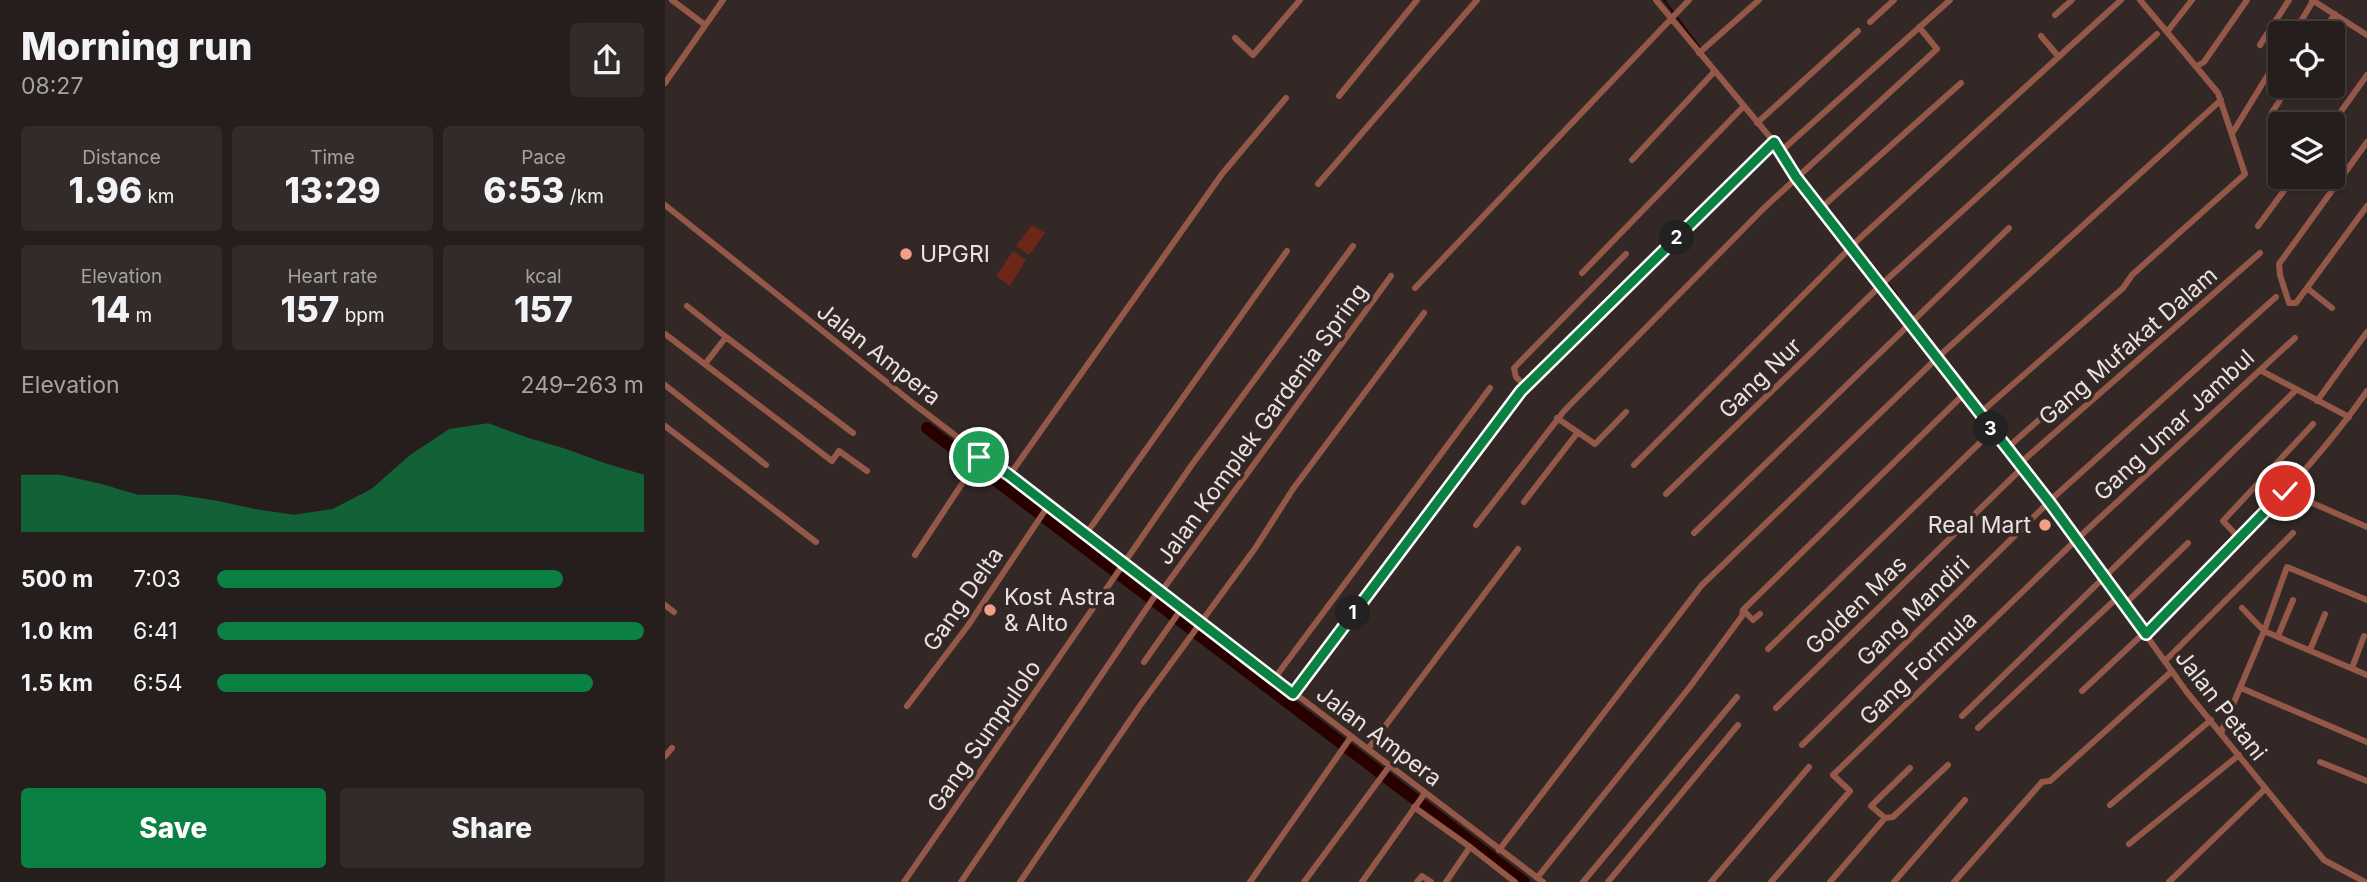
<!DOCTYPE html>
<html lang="en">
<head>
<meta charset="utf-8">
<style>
  :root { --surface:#261e1c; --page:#322b29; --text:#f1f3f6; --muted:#a4a2a3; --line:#423c3b; --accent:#0b8043 }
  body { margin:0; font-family:Inter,sans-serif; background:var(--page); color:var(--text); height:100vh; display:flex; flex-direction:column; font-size:26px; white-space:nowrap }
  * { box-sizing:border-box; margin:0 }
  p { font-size:23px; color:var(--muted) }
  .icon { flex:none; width:38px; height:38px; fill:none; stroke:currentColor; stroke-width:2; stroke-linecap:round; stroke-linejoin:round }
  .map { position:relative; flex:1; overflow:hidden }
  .drawer { display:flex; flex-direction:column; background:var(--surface); width:665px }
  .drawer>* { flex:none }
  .tools { position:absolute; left:1603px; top:21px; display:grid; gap:14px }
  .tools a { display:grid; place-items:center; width:77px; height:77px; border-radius:7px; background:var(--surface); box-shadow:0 2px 5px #0004,0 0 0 2px var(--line); font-size:35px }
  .pin { position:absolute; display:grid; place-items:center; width:60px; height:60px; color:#fff; margin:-30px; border:4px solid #fff; border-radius:50%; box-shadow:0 2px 7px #0007 }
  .km { position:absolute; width:35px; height:35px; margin:-18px; border-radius:50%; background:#222; color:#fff; font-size:19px; line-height:35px; text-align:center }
  .round { display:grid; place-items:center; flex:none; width:74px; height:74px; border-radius:7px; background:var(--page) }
  .overview { display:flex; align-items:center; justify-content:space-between; height:119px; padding:0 21px }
  h1 { font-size:38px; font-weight:800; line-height:52px }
  .stats { display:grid; grid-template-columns:repeat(3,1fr); gap:10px; height:119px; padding:7px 21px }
  .stats div { display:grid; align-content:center; border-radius:7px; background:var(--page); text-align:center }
  .stats b { font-size:35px; font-weight:800 }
  .stats small { font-size:19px; font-weight:400 }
  .stats p { font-size:19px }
  .chart { height:196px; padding:14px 21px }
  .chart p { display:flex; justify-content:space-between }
  .chart svg { width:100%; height:126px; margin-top:7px; fill:var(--accent); opacity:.7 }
  .primary-button { display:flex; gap:14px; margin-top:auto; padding:14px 21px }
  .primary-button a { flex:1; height:80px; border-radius:7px; background:var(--accent); color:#fff; font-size:28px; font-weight:800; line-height:80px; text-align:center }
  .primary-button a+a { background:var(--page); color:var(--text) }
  ul { padding:0 21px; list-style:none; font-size:23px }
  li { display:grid; grid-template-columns:112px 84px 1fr; align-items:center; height:52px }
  li i { height:18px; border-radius:9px; background:var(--accent) }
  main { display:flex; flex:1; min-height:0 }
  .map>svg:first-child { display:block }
  .green { fill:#6c2716 }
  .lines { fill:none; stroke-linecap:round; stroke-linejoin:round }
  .stream { stroke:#280000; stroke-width:2 }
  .river { stroke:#280000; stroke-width:12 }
  .street { stroke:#945849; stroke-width:6 }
  .route-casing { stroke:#fff; stroke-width:14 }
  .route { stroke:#0b8043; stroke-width:9 }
  .poi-dot { fill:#f49e88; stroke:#332825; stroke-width:2.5 }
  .labels { text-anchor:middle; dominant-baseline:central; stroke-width:7; stroke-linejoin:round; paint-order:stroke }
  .poi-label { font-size:23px; fill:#e9e2e0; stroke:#332825; text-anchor:start }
  .street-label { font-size:23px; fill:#e9e2e0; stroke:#332825 }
</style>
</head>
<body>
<main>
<section class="drawer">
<div class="overview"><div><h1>Morning run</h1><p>08:27</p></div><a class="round"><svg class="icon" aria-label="share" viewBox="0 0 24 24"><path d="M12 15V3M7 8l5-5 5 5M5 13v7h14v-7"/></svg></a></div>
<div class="stats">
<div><p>Distance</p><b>1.96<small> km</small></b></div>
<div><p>Time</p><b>13:29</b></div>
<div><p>Pace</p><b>6:53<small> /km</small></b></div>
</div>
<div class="stats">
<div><p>Elevation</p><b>14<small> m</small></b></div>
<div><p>Heart rate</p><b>157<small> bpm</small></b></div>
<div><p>kcal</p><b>157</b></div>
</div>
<div class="chart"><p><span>Elevation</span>249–263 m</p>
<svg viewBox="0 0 160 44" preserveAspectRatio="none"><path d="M0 44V24L10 24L20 27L30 31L40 31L50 33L60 36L70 38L80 36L90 29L100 17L110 8L120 6L130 11L140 15L150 20L160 24V44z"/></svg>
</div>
<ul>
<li><b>500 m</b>7:03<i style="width:81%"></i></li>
<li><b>1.0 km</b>6:41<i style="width:100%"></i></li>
<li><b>1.5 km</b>6:54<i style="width:88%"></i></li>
</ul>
<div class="primary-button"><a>Save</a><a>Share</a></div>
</section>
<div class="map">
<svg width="1702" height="882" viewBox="0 0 1702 882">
  <rect width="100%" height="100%" fill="#332825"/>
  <path class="green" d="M367,225L380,233L364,255L351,246Z
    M348,251L361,260L345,286L331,276Z"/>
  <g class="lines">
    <path class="stream" d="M999,0L1008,12
      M1011,16L1035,48
      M1122,156L1133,171
      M1137,176L1157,201
      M1161,206L1188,240
      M1191,244L1218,278
      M1222,282L1232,295"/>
    <path class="river" d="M262,428L859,882"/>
    <path class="street" d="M7,0L40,25
      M991,0L1109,142L1131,177L1214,287L1412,539L1521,691L1659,860L1700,882
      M1475,0L1502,32L1527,0
      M1647,0L1702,35
      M1390,15L1407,0
      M1205,22L1229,0
      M1629,33L1648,1
      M1657,33L1670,14
      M1376,36L1393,56
      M570,38L588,55L635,0
      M1595,45L1624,0
      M1034,53L1094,0
      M1532,66L1539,62L1582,0
      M0,83L58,0
      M674,96L752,0
      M1606,114L1624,86
      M1092,123L1193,31
      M1667,124L1702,75
      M1568,132L1615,55
      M1702,142L1614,264L1615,275L1624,303H1631L1702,206
      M1115,152L1285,0
      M967,160L1049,72
      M653,184L812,0
      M0,205L249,404L878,882
      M1156,208L1296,83
      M1593,226L1629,177
      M917,273L1078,107
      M750,288L1024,0
      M1642,288L1667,308
      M22,306L61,337L40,364
      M0,334L167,461L174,451L202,471
      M61,337L188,433
      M1595,370L1684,417
      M0,385L101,465
      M856,391L1109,142
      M1652,401L1702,332
      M1314,414L1458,288L1467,275L1580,174L1553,93L1502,32
      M892,418L930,444L961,412
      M0,426L151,542
      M1341,449L1394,402
      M969,465L1195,238L1456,0
      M1353,465L1595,253
      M344,476L557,174L621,98
      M1620,491L1702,527
      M1001,494L1218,283L1492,34
      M859,502L913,432
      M811,525L899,411L1099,208L1272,49L1254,27
      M1029,533L1344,228
      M421,534L622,251
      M1574,538L1558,521L1648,424
      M250,555L316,455
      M496,592L726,276
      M0,605L9,612
      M1459,605L1523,543
      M1577,608L1599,631L1622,567L1702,600
      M1078,610L1088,620L1095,614
      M1481,634C1556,556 1640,481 1702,391
      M1613,636L1628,600
      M1103,649L1327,431
      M1645,650L1660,614
      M1500,661L1628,533
      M479,662L517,608
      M1687,668L1699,636
      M609,679L825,388
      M1576,688L1702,742
      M1417,691L1479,633
      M628,693L856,391L857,383L851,377L849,368L961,254
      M242,706L302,627L383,506
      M1111,708L1356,469
      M1297,716L1630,391
      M1313,728L1453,597
      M1556,733L1599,631L1702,675
      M1137,745L1390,496L1611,297
      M703,749L853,549
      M0,756L7,748
      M1655,762L1702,781
      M1445,805L1546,720
      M749,807L805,847L781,882
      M1220,818L1206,806L1245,768
      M1464,844L1574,755
      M805,847L850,882
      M834,850L1036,586L1271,359L1556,100
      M872,878L1024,688L1077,616L1078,610L1299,394
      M239,882L526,466L688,246
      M296,882L494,590
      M355,882L474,707L591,547L628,489L759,313
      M585,882L686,737
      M639,882L726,764
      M697,882L760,793
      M752,882L757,876L766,882
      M918,882L1072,697
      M943,882L1073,725
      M1046,882L1144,767
      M1106,882L1185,791L1168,775L1412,539L1630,338
      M1165,882L1220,818L1228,817L1283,765
      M1229,882L1300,800
      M1289,882L1377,782L1385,781L1507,671
      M1504,882L1600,789"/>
  </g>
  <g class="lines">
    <g class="route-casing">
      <path id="route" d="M314,457L316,455L344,475L628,694L856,391L1109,142L1131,177L1385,503L1481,634L1620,491"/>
    </g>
    <use href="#route" class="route"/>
  </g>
  <g class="poi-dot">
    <circle cx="241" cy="254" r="7"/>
    <circle cx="1380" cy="525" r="7"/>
    <circle cx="325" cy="610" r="7"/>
  </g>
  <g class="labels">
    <g class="poi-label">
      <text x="255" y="254">UPGRI</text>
      <text x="1366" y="525" text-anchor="end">Real Mart</text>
      <text x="339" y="597">Kost Astra<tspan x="339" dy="26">&amp; Alto</tspan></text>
    </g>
    <g class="street-label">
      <text transform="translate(1463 346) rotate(-41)">Gang Mufakat Dalam</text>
      <text transform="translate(214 354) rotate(38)">Jalan Ampera</text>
      <text transform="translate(1095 378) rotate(-44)">Gang Nur</text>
      <text transform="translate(597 424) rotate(-54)">Jalan Komplek Gardenia Spring</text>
      <text transform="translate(1509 425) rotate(-43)">Gang Umar Jambul</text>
      <text transform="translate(298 599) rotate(-55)">Gang Delta</text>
      <text transform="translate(1191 605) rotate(-44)">Golden Mas</text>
      <text transform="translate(1248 611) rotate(-44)">Gang Mandiri</text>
      <text transform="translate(1253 668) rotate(-44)">Gang Formula</text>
      <text transform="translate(1556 705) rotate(52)">Jalan Petani</text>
      <text transform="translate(319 736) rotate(-55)">Gang Sumpulolo</text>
      <text transform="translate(714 736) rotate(37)">Jalan Ampera</text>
    </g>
  </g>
</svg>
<div class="tools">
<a><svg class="icon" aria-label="locate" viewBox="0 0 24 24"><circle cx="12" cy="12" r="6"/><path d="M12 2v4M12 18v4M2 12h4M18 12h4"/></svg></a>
<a><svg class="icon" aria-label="layers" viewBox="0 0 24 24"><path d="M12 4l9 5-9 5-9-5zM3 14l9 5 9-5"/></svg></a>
</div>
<div class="pin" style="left:314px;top:457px;background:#1e9e55"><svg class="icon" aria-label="arrive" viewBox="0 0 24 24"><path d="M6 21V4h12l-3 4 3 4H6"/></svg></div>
<div class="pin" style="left:1620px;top:491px;background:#d93025"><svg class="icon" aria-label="check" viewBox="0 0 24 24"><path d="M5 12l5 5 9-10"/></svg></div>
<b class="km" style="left:688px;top:613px">1</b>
<b class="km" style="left:1012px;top:238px">2</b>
<b class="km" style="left:1326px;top:429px">3</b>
</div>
</main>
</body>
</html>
